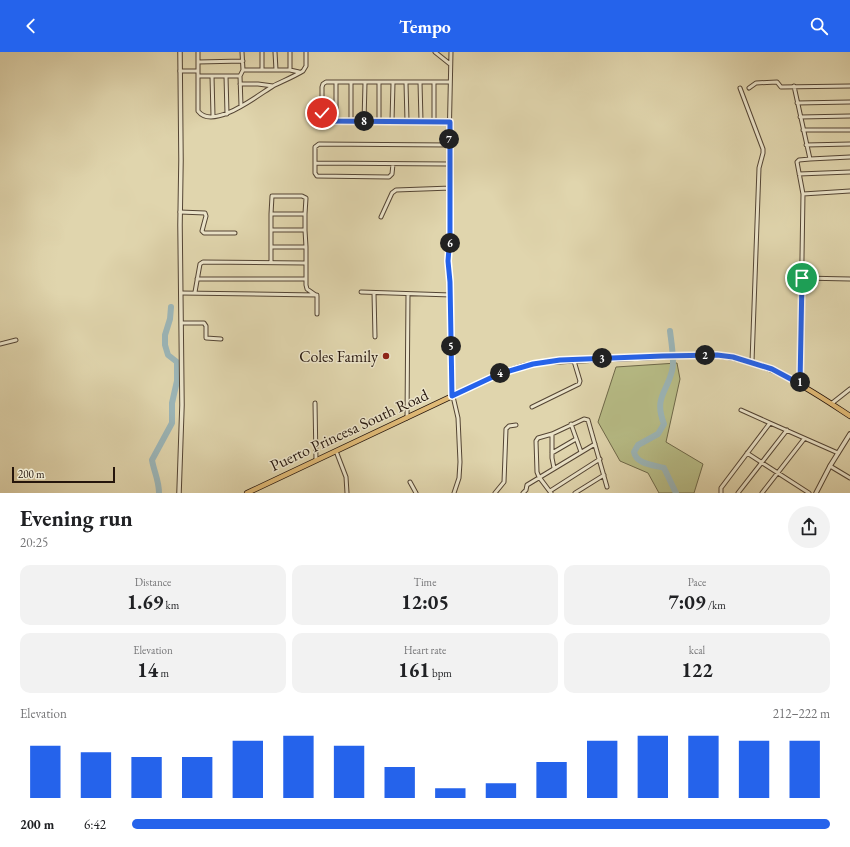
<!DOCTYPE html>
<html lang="en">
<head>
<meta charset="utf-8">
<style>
  :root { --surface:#fff; --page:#f2f2f2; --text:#202124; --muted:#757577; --accent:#2563eb }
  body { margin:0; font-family:"EB Garamond",serif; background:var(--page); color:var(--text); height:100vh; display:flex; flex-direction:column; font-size:15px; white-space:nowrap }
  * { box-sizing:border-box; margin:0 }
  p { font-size:13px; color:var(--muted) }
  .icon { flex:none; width:22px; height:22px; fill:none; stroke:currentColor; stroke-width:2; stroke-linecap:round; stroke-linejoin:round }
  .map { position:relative; height:441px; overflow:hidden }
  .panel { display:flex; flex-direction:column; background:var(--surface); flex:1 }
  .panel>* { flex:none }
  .scale { position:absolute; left:12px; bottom:10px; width:103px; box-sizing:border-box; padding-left:4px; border:2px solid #25150c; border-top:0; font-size:11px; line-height:14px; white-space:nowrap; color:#25150c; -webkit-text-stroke:3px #ebe4ca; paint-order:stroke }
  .pin { position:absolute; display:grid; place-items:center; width:34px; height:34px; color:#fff; margin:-17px; border:2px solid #fff; border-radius:50%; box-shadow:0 1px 4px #0007 }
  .km { position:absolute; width:20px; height:20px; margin:-10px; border-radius:50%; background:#222; color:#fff; font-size:11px; line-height:20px; text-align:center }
  .round { display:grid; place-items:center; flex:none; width:42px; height:42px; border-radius:21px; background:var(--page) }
  .head { display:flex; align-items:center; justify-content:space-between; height:68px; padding:0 20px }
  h1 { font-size:22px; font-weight:700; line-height:30px }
  .figures { display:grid; grid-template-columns:repeat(3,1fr); gap:6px; height:68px; padding:4px 20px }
  .figures div { display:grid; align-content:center; border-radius:10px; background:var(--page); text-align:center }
  .figures b { font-size:20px; font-weight:700 }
  .figures small { font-size:11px; font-weight:400 }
  .figures p { font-size:11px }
  .chart { height:112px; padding:8px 20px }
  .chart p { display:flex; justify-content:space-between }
  .chart svg { width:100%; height:72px; margin-top:4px; stroke:var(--accent); stroke-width:6 }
  ul { padding:0 20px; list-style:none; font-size:13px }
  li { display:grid; grid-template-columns:64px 48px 1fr; align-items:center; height:30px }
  li i { height:10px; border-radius:5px; background:var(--accent) }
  header { display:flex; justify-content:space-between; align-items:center; height:52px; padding:0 20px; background:var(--accent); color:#fff; font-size:18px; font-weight:700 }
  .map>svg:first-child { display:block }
  .green { fill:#b7bc86; stroke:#6e6849 }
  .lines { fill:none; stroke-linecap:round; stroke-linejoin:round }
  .river { stroke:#9bb5b7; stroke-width:6 }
  .minor-casing { stroke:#544534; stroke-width:5 }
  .tertiary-casing { stroke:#544534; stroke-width:5.5 }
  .primary-casing { stroke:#25150c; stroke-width:6 }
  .minor { stroke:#ebe4ca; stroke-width:3 }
  .tertiary { stroke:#ebe4ca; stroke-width:3.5 }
  .primary { stroke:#e0ba76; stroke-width:4.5 }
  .route-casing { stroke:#fff; stroke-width:8 }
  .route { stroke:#2563eb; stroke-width:5 }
  .poi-dot { fill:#8f2418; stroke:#ebe4ca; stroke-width:1.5 }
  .labels { text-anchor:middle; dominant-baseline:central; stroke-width:3; stroke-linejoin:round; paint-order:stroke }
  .poi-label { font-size:16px; fill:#25150c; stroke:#ebe4ca; text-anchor:end }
  .street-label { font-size:16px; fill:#25150c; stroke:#ebe4ca }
</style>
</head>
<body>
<header><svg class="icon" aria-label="back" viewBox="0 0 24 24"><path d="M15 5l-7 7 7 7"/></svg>Tempo<svg class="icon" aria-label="search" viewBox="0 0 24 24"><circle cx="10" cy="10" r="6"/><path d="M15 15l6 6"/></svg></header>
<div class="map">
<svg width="850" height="441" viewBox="0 0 850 441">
  <rect width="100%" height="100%" fill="#e0d5ad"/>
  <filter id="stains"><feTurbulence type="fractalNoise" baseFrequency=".005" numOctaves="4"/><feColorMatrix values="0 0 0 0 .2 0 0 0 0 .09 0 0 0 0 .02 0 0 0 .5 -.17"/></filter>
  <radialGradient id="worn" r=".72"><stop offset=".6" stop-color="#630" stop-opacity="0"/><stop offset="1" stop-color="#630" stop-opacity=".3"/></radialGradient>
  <path class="green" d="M677,311L680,327L666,390L703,412L694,441H659L648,421L620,409L598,370L616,315Z"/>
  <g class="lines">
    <path class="river" d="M670,279C671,288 675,311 672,319C666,342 654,346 664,372L658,382L638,393L634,400C636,412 653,413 664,416L676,441
      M159,441C159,428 154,420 152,408L172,371V351L177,329V310L168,303L165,293V283L170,267L171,255"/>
    <g class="minor-casing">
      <path id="minor" d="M198,0V19
        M242,0L243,18
        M275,0L276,18
        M290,0V18
        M435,0L450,12
        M451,0L449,93L451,136L450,184L448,209L450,230L452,340L458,366L460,410L459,426L454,441
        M198,10L243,9
        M262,18V0
        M180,19H198V59C213,79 258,43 273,34C283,29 293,25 303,19L306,14V0
        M198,24H240L243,18H290L299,20
        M212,24L213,64
        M226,24L227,62
        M240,24L241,54
        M420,30L421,69
        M406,31L407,69
        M240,32H258L273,34
        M794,34L810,107L850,105
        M740,36L763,97V101L759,116L752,310
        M749,36L756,31L777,30L781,35L850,34
        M797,51L850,50
        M800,65L850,64
        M336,69V30
        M351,69V30
        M379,69V31
        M392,69L393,31
        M434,69V30
        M364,70L365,31
        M450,70L326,69L323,68L322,65V35L323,32L326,30H450
        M803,78H850
        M806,93L850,92
        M315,111L449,112
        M393,112L392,122L389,125L317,124L315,121V95L319,92L449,93
        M799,122L850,120
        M803,142L797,110L799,108L810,107
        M180,160L205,161L206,164L202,179L204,181H235
        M271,162L272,144H302L306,146L305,162
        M381,165L392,141L396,138L451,136
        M271,178V162H305V178
        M271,195V178H305L306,195
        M271,210V195H306V233L307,237L317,244V262
        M802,226L850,227
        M197,227H305
        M195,240L200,212L203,210L305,211
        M361,240L451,243
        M181,241L317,243
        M374,241L375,285
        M182,271H204L206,274V286L221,287
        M0,292L16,288
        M800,332L803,142L850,139
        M315,351L316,408
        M831,352L850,337
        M532,355L579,332L580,329L574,309
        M741,358L770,371
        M407,366L408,242
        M571,372L581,400
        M552,382V406L554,416
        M336,399L346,425L347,441
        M552,401L576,387
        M747,401L809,441
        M830,414L850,426
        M410,430L416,441
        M550,439L600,407
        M495,441L504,430L506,377L509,374L516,373
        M523,441L526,438L527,433L595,392
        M551,441L539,425L537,420L536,389L538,386L552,382L584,367L588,368L607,435
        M575,441L604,423
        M721,441V436L770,371L838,401
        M738,441L787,378
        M762,441L804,387"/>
    </g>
    <g class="tertiary-casing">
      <path id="tertiary" d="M179,441L182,353L180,173L181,108L180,0
        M816,441L830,414L850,382"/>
    </g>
    <g class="primary-casing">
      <path id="primary" d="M247,441L499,322L523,314L545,310L702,303C759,302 804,334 850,364"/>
    </g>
    <use href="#minor" class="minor"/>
    <use href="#tertiary" class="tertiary"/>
    <use href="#primary" class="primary"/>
  </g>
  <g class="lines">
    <g class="route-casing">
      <path id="route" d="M322,61V66L326,69L450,70V184L448,209L450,230L452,344L499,322L533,312L560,308L663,304L717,303L733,305L772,317L800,332L802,226"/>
    </g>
    <use href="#route" class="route"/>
  </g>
  <circle class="poi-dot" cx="386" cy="304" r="4"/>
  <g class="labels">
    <g class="poi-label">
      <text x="378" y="304">Coles Family</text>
    </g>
    <g class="street-label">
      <text transform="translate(349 378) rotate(-25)">Puerto Princesa South Road</text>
    </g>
  </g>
  <rect width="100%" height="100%" filter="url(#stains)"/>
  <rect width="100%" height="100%" fill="url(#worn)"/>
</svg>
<div class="scale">200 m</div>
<div class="pin" style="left:802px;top:226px;background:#1e9e55"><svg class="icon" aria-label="arrive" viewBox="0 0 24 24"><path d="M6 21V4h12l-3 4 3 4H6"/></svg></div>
<div class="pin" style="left:322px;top:61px;background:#d93025"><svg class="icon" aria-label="check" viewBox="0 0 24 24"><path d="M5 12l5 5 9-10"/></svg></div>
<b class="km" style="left:800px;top:330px">1</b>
<b class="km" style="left:705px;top:303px">2</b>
<b class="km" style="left:602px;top:306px">3</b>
<b class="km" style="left:500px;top:321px">4</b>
<b class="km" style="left:451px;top:294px">5</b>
<b class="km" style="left:450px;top:191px">6</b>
<b class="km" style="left:449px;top:87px">7</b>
<b class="km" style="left:364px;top:69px">8</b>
</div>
<section class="panel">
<div class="head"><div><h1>Evening run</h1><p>20:25</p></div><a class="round"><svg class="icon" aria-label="share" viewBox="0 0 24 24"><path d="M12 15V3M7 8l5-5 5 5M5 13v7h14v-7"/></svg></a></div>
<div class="figures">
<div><p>Distance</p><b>1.69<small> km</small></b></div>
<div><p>Time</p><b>12:05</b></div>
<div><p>Pace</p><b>7:09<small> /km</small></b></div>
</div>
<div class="figures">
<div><p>Elevation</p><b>14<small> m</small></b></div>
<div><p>Heart rate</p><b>161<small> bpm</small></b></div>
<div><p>kcal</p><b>122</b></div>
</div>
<div class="chart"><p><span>Elevation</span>212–222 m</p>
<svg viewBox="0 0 160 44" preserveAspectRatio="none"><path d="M5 44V12M15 44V16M25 44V19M35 44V19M45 44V9M55 44V6M65 44V12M75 44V25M85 44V38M95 44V35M105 44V22M115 44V9M125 44V6M135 44V6M145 44V9M155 44V9"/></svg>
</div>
<ul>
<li><b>200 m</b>6:42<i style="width:100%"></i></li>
</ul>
</section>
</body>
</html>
